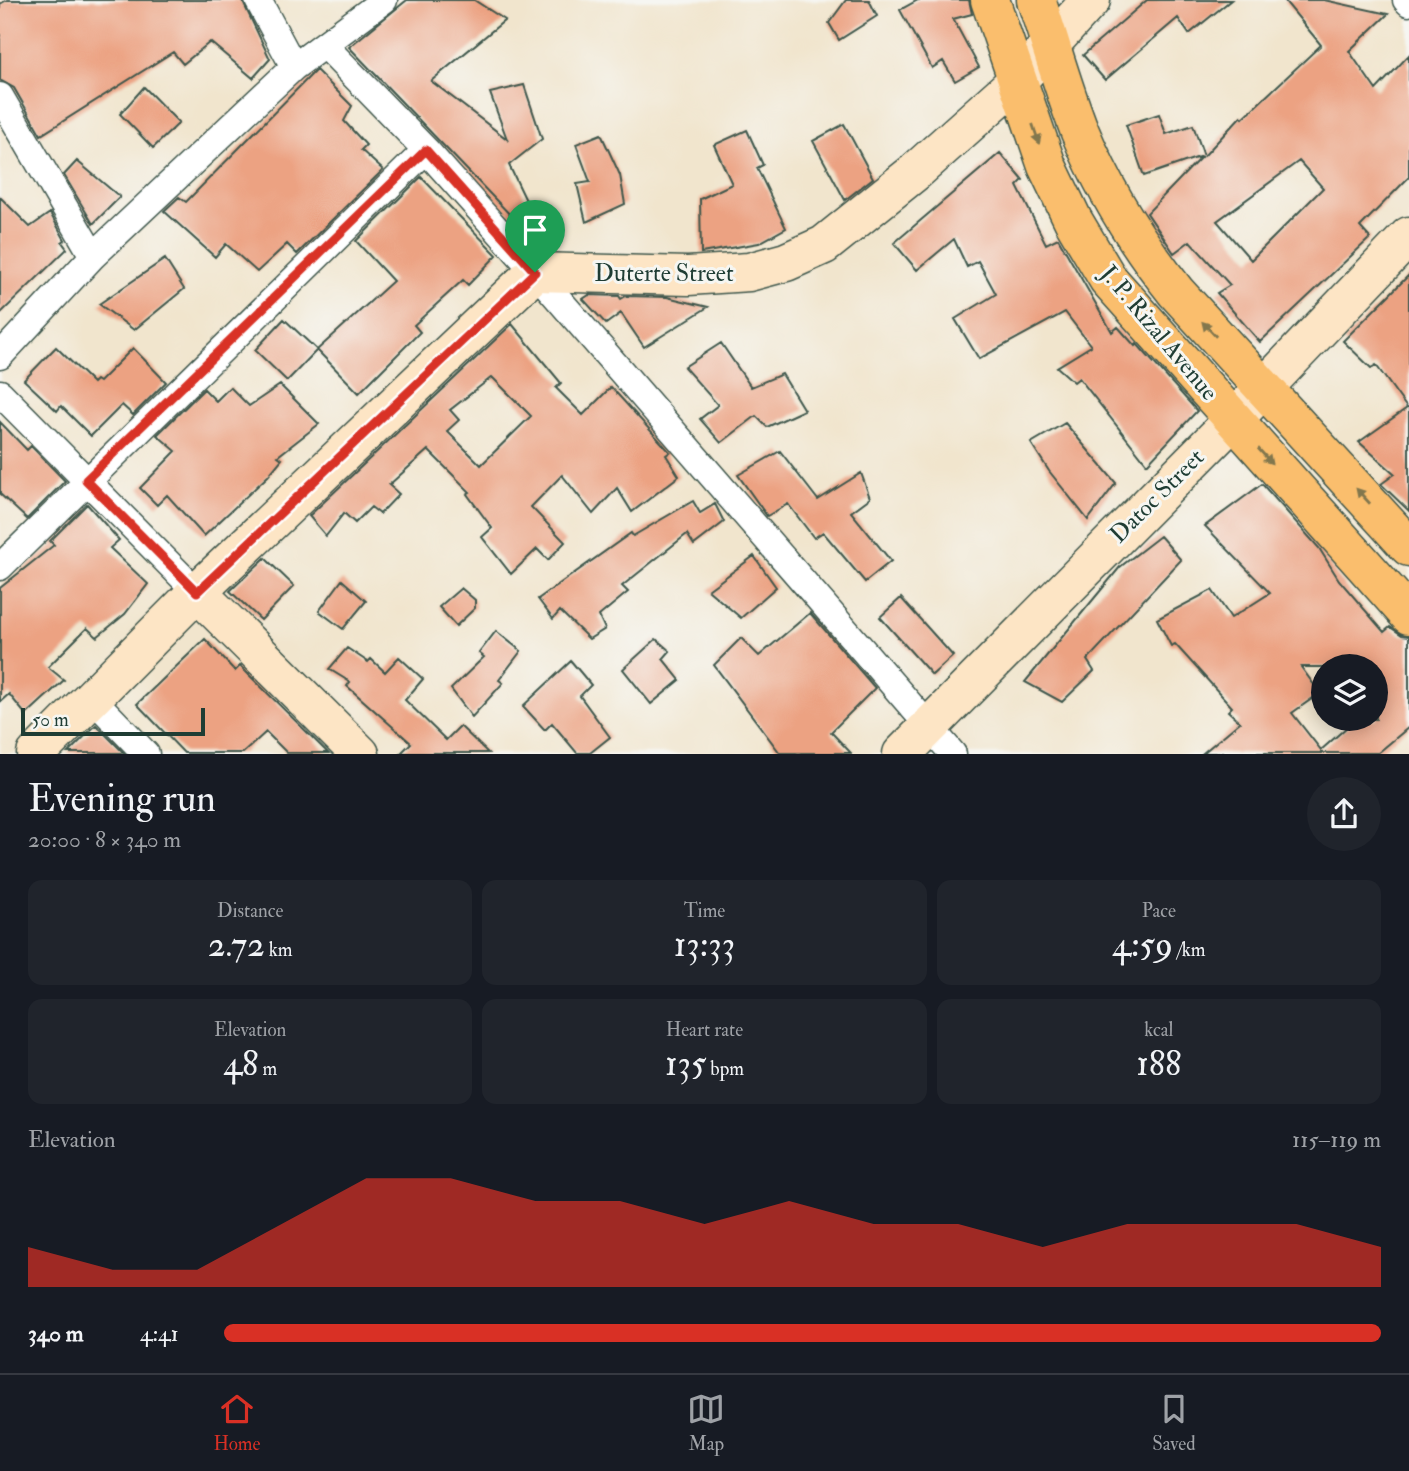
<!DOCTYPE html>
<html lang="en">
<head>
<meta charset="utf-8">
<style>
  :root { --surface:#171b24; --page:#20242c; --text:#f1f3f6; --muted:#9ea1a6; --line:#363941; --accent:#d93025 }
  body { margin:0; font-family:"IM FELL Double Pica",serif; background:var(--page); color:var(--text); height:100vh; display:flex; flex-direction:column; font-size:26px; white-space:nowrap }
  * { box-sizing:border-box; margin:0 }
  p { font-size:23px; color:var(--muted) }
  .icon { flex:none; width:38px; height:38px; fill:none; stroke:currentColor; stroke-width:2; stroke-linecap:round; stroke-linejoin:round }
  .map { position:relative; height:754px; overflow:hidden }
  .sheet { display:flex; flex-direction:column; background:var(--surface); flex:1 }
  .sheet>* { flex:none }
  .tools { position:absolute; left:1311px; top:654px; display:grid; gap:14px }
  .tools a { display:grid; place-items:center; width:77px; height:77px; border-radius:50%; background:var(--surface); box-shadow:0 4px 18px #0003; font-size:35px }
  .scale { position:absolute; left:21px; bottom:18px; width:184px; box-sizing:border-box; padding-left:7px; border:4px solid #1f3d34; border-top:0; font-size:19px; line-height:24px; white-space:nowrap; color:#1f3d34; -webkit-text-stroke:5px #f6f6f2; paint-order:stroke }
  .pin { position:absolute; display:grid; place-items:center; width:60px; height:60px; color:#fff; margin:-72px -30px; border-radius:50% 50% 50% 0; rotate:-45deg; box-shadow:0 0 7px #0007 }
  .pin .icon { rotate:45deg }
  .round { display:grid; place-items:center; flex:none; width:74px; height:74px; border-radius:37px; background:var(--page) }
  .summary { display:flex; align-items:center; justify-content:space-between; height:119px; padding:0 28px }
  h1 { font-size:38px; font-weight:600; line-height:52px }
  .metrics { display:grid; grid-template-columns:repeat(3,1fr); gap:10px; height:119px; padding:7px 28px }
  .metrics div { display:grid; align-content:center; border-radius:14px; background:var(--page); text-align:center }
  .metrics b { font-size:35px; font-weight:600 }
  .metrics small { font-size:19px; font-weight:400 }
  .metrics p { font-size:19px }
  .chart { height:196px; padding:14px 28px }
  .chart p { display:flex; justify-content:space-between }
  .chart svg { width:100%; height:126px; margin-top:7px; fill:var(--accent); opacity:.7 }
  ul { padding:0 28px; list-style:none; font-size:23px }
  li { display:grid; grid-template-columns:112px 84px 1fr; align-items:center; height:52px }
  li i { height:18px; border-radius:9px; background:var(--accent) }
  .tab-bar { display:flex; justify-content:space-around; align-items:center; height:98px; border-top:2px solid var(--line); background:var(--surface); font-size:19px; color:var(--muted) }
  .tab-bar a { display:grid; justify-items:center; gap:4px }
  .tab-bar .on { color:var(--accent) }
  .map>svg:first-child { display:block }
  .building { fill:#eca282; fill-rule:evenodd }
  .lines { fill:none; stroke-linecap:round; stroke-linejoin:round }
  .street-casing { stroke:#3e564b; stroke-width:29 }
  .secondary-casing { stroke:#3e564b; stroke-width:41 }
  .primary-casing { stroke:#3e564b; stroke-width:41 }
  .street { stroke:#fff; stroke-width:26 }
  .secondary { stroke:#fde5c5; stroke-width:38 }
  .primary { stroke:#fabe6d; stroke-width:38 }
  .oneway { fill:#82774e }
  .route-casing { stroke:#fff; stroke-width:14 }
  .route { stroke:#d93025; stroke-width:9 }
  .labels { text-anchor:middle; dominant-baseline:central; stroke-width:6; stroke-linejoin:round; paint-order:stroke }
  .street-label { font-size:24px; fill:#1f3d34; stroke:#f6f6f2 }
</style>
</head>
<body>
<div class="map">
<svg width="1409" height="754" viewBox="0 0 1409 754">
  <rect width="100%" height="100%" fill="#f6f6f2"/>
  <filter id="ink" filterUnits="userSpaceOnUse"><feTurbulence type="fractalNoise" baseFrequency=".0143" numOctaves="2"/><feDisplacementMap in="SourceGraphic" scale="14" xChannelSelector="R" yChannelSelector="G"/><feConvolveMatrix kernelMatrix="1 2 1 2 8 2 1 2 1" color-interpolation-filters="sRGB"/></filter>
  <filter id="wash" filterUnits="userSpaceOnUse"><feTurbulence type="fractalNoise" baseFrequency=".00686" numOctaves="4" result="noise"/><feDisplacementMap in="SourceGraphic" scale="28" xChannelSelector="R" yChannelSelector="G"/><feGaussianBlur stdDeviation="1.57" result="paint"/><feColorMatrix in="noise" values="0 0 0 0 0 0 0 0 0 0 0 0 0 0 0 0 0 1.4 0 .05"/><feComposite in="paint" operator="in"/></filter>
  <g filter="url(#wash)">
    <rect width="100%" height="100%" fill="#f1e5cd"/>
    <g id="blocks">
      <path class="building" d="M7,0H242L270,59L253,78L210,42L183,64L173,52L41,135L14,88L0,80V4Z
        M407,0H474L505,20L431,81L507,139L490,93L524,85L542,139L509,165L532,213L516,221L349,47Z
        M846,0H869L877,16L839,40L829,23Z
        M918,0H969L972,14L953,19L979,67L955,81L943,61L932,68L900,10Z
        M1147,0H1231L1189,34L1178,18L1105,80L1083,55Z
        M1284,0H1324L1388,14L1349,51L1376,90L1409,55V177L1360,227L1370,238L1260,342L1217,293L1230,285L1190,241L1174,253L1147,213L1202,156L1144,176L1126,125L1159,114L1166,134L1193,125L1204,156L1241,116L1243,118L1321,45ZM1299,161L1323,188L1251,260L1217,221Z
        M316,70L352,106L344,121L366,145L361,150L383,170L297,254L287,244L257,272L226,244L215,257L164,211L179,197L186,202Z
        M144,87L179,123L153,148L120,114Z
        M844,124L873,178L845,200L813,141Z
        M747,130L763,165L757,168L786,228L759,243L701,253L700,199L732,184L714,145Z
        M601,134L620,175L625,204L586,222L577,184L590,182L576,144Z
        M1000,153L1023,180L1017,186L1046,244L1058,238L1112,332L1118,327L1135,346L1137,344L1197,411L1147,464L1079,378L1074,382L1057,367L1091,346L1065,312L979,359L955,319L996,294L978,261L967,267L954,239L917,270L894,243Z
        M77,161L120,197L93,224L64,175Z
        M421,177L497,255L468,285L463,280L414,325L420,332L359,393L317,350L393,281L356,241Z
        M0,197L30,227L50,213L65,240L62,242L67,249L0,314Z
        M165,259L184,289L134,330L99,304Z
        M1409,275V511L1381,484L1395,474L1359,442L1407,408L1376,365L1371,368L1343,341Z
        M589,295L619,296L621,299L626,296L667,297L708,307L644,347L621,313L606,324L583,299Z
        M284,319L317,350L287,381L255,350Z
        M512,324L561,383L556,388L583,415L611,387L670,452L666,455L679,476L632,512L617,488L593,514L562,475L531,507L565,542L548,560L537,549L511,574L482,537L492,528L467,494L470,492L428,450L389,485L399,494L380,514L371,507L355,523L344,513L326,536L309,516ZM492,377L531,416L481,465L447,431L459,420L450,410Z
        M721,343L751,387L782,374L804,410L767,427L756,416L721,443L700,419L718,405L684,367Z
        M56,347L93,383L96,380L99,382L133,348L166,382L133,415L122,405L91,436L61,406L57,411L24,380Z
        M280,385L319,424L278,456L282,459L268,476L204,536L167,495L157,505L140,488L176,451L157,435L204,389L216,401L230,387L249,406Z
        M0,422L27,450L31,446L65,481L27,519L0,494Z
        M1065,423L1116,483L1088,520L1049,471L1031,443Z
        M780,451L818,500L861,473L870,498L851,512L891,561L865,582L823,532L814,538L788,504L767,516L738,475Z
        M1262,484L1319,548L1339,580L1384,632L1390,627L1402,635L1409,636V727L1378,753H1203L1240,722L1228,711L1232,707L1175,644L1171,646L1157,619L1212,590L1231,618L1270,593L1205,526ZM1301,667H1376V719H1356L1321,750L1292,713L1320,693Z
        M693,501L700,513L715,504L724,522L694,545L687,534L622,586L628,592L599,616L605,629L589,639L560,611L553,619L538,599L631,533L633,536Z
        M87,504L119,540L110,548L148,584L125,614L97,637L87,628L48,667L64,680L26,715L9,694L0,702V588L54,545L50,541Z
        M1160,536L1181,560L1087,660L1094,671L1062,702L1025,682L1120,567Z
        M754,556L776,587L741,618L708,590Z
        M265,558L294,586L261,620L230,591Z
        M342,580L366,601L343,629L319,611Z
        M461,588L475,600V608L456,626L439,607Z
        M901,598L953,656L932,675L880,617Z
        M810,613L875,688L831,732L851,753H780L714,665L741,638L759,656Z
        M496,631L521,651L499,680L503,683L472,717L451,689L484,657L479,653Z
        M205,639L235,671L240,666L328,753H287L266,732L243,753H184L137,704Z
        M656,639L670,651L663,659L680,680L651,704L623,669Z
        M347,648L368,662L371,659L385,672L399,657L423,679L405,700L446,740L460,726L488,753H401L411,743L347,686L350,682L329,669Z
        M571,661L591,685L580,696L610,737L590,753H577L552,723L545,730L523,706Z
        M96,725L124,753H68Z"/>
    </g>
  </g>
  <g filter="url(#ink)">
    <use href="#blocks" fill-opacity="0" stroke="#3e564b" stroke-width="2"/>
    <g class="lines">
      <g class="street-casing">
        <path id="street" d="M258,0L294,67
          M1406,0L1409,3
          M324,45L426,150L535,272L953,754
          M0,96L93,256
          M0,356L93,256L294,67L384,0
          M0,393L197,592
          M0,567L426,150
          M91,697L146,754"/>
      </g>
      <g class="secondary-casing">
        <path id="secondary" d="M197,592L360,754
          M36,754L197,592L535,272L688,276L749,272L786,262L824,245L915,172L1018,80L1091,0
          M902,754L1233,420L1409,236"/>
      </g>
      <g class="primary-casing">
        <path id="primary" d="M990,0L1047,166L1073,220L1108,279L1409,615
          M1036,0C1051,44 1063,89 1080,132C1104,190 1137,243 1176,292L1409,547"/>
      </g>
      <use href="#street" class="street"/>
      <use href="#secondary" class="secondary"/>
      <use href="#primary" class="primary"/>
    </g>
    <defs><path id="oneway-solid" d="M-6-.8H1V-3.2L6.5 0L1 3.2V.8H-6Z" transform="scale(1.75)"/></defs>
    <g class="oneway">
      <use href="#oneway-solid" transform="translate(1036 134) rotate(71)"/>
      <use href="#oneway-solid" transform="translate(1209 329) rotate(-133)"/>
      <use href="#oneway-solid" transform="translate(1265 456) rotate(48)"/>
      <use href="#oneway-solid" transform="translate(1363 496) rotate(-132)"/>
    </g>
  </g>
  <g class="lines" filter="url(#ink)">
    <g class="route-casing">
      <path id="route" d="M426,150L535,272L197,592L86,480Z"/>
    </g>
    <use href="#route" class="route"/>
  </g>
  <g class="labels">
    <g class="street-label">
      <text x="664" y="273">Duterte Street</text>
      <text transform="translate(1159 333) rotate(50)">J. P. Rizal Avenue</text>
      <text transform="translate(1157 496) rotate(-45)">Datoc Street</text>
    </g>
  </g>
</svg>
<div class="tools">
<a><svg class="icon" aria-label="layers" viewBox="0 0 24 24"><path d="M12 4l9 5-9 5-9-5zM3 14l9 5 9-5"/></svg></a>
</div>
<div class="scale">50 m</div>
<div class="pin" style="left:535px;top:272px;background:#1e9e55"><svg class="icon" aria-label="arrive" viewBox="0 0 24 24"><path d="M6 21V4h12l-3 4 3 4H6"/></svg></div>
</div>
<section class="sheet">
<div class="summary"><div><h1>Evening run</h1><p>20:00 · 8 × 340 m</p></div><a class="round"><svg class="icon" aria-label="share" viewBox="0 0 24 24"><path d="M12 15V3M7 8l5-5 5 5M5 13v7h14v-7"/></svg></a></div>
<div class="metrics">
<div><p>Distance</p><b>2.72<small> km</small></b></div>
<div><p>Time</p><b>13:33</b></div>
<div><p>Pace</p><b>4:59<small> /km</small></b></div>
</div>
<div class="metrics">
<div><p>Elevation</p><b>48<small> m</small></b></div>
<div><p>Heart rate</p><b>135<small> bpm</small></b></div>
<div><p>kcal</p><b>188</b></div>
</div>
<div class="chart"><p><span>Elevation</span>115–119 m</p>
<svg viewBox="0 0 160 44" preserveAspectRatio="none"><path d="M0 44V30L10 38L20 38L30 22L40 6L50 6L60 14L70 14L80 22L90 14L100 22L110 22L120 30L130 22L140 22L150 22L160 30V44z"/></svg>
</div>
<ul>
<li><b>340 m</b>4:41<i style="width:100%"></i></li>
</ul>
</section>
<nav class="tab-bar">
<a class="on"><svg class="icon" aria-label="home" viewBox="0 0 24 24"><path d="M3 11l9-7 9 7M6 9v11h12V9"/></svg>Home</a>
<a><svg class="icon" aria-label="map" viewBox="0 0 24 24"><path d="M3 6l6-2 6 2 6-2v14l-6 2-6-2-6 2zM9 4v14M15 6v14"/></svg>Map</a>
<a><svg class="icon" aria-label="saved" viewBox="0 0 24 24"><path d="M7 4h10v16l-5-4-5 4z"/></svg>Saved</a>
</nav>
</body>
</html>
